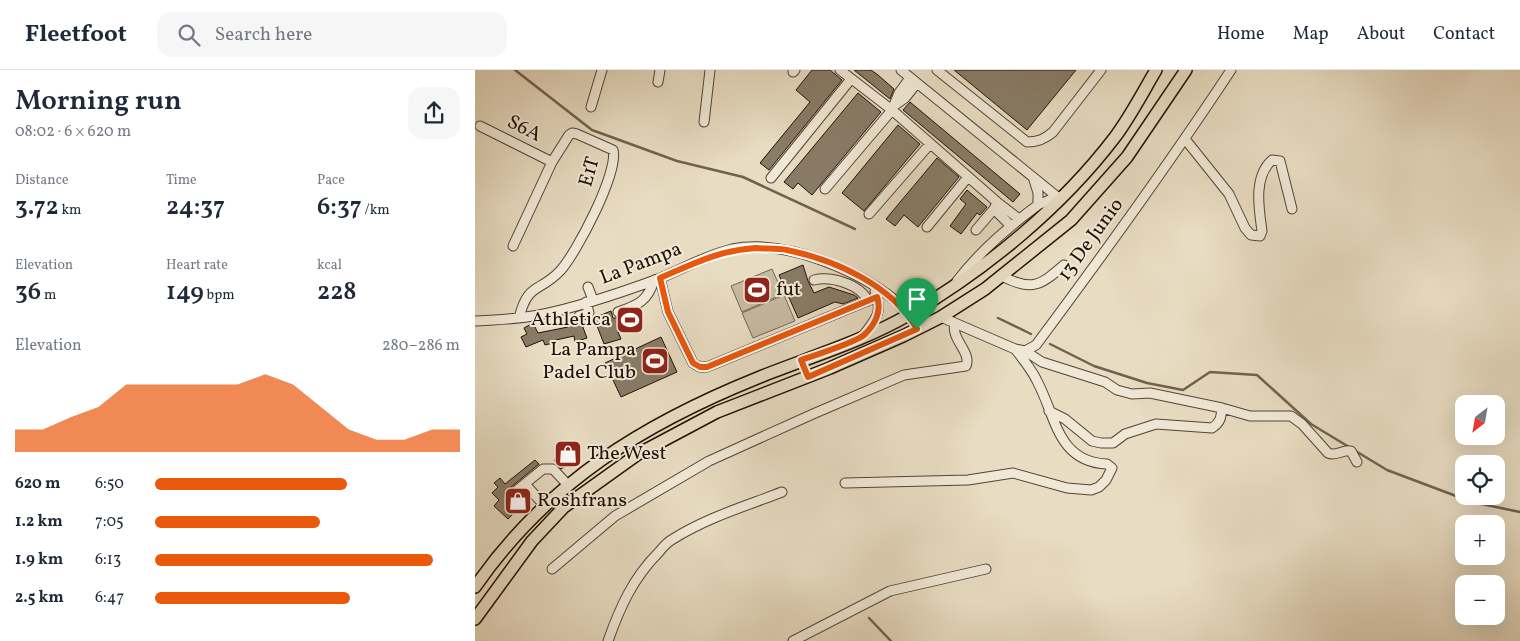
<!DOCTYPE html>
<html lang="en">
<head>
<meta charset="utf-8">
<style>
  :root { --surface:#fff; --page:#f6f6f7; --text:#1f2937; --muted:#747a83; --line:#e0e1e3; --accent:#ea580c }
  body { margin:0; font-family:Vollkorn,serif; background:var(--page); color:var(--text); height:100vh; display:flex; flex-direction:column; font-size:19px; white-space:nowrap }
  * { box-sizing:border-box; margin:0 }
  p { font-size:16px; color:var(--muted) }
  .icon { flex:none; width:28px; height:28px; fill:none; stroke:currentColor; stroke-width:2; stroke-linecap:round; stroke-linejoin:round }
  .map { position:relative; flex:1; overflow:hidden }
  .drawer { display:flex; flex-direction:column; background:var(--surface); width:475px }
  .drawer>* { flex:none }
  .needle { width:32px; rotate:211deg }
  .controls { position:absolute; left:980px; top:325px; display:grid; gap:10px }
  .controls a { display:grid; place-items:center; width:50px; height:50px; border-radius:10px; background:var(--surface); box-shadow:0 5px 20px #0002; font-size:25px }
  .pin { position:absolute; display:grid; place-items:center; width:42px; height:42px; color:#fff; margin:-51px -21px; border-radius:50% 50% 50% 0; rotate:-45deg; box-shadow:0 0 5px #0007 }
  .pin .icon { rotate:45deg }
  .round { display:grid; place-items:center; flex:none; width:52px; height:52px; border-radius:15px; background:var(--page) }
  .headline { display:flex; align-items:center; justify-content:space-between; height:85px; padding:0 15px }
  h1 { font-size:28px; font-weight:600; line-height:38px }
  .metrics { display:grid; grid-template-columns:repeat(3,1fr); gap:8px; height:85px; padding:5px 15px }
  .metrics div { display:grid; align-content:center }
  .metrics b { font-size:25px; font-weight:600 }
  .metrics small { font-size:14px; font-weight:400 }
  .metrics p { font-size:14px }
  .chart { height:140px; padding:10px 15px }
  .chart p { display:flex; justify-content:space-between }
  .chart svg { width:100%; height:90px; margin-top:5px; fill:var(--accent); opacity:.7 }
  ul { padding:0 15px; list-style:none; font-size:16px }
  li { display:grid; grid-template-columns:80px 60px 1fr; align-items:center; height:38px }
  li i { height:12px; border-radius:6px; background:var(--accent) }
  header { display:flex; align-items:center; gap:30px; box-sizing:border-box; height:70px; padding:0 25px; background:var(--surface); border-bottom:1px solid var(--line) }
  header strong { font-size:24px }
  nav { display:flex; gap:28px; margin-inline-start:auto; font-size:18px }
  .search { width:350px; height:45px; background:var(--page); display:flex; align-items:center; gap:12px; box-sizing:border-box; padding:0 18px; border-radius:15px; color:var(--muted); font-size:19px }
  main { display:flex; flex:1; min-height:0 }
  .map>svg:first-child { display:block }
  .green { fill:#c6baa2; stroke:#746653 }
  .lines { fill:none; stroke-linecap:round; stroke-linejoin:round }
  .stream { stroke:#71624f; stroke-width:2.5 }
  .building { fill:#897b67; stroke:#221204 }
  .minor-casing { stroke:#544434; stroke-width:11 }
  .major-casing { stroke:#221204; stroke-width:14 }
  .minor { stroke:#f0e8d7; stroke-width:9 }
  .major { stroke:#e8dcc2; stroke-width:11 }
  .route-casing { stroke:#fff; stroke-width:10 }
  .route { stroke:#ea580c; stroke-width:6 }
  .labels { text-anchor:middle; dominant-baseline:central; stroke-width:4; stroke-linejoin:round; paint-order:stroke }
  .street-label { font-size:20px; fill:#221204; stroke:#f0e8d7 }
  .poi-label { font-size:20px; fill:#221204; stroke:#f0e8d7; text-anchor:start }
</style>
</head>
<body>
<header>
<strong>Fleetfoot</strong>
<div class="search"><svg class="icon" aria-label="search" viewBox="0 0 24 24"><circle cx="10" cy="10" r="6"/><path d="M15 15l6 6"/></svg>Search here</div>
<nav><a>Home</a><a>Map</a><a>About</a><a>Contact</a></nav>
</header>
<main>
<section class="drawer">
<div class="headline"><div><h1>Morning run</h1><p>08:02 · 6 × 620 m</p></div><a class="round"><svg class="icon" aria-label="share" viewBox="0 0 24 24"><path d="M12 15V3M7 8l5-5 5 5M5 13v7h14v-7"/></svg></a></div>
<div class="metrics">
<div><p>Distance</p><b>3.72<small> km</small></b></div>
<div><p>Time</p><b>24:37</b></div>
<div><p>Pace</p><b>6:37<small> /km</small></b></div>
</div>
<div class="metrics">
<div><p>Elevation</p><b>36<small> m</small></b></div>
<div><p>Heart rate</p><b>149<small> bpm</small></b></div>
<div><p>kcal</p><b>228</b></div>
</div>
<div class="chart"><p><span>Elevation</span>280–286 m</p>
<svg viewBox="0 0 160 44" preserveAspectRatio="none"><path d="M0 44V33L10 33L20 27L30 22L40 11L50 11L60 11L70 11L80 11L90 6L100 11L110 22L120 33L130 38L140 38L150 33L160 33V44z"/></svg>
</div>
<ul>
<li><b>620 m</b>6:50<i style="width:63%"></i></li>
<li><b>1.2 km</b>7:05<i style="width:54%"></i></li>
<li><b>1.9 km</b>6:13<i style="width:91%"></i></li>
<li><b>2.5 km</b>6:47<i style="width:64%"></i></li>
</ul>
</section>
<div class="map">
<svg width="1045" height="571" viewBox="0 0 1045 571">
  <rect width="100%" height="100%" fill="#e8dcc2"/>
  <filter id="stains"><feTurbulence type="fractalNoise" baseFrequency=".004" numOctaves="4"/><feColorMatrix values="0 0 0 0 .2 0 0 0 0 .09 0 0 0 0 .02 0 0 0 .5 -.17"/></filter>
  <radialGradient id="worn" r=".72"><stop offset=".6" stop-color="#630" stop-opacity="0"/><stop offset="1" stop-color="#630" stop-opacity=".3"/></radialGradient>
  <path class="green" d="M297,199L308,224L267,242L256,216Z
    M309,225L320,251L278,268L267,243Z"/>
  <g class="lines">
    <path class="stream" d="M40,0L117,60L202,91L268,107L380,159
      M523,248L556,264
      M575,274L619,296L672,313L708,320L735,302L782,305L836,354L874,377
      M879,380L912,400L997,432L1045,442
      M394,548L416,571"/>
  </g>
  <path class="building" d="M337,0H355L367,10L294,100L285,93L335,32L321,20Z
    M379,0H396L403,5L419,19L415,29Z
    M479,0H601L552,60Z
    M383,23L406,42L337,125L323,113L318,119L309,112Z
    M435,32L545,124L538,132L428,40Z
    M423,55L445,74L389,141L367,123Z
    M462,88L484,107L443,157L429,145L420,156L411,149Z
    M492,120L512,137L505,145L502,143L486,164L475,156L491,134L485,129Z
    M328,195L333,211L339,223L354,217L379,225L383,228L368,234L360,232L323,248L304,205Z
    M163,240L168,253L163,254L156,260L143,262L146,269L129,274L119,248L136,241L138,248H145Z
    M101,252H106L112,268L100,272L99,266L81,270L82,272L70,275L68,270L51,277L46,267L52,264L49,258L58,253L63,263L93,257L92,255Z
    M186,267L202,302L146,327L130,293Z
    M91,374L101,390L86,399L79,390L89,384L85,378Z
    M60,390L64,394L30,422V426L34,431L40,430L47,424L52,430L33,449L19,436L24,430L17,423L23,417L19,413L25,408L30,414Z"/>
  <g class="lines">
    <g class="minor-casing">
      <path id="minor" d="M365,0L417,40L522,132L544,149
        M426,0L585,129
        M462,0L552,72C563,72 570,69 578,62L626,0
        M318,2L320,0
        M183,12L185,0
        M420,35L430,28L442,13
        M116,37L127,0
        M229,52L235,0
        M5,56L77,92
        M710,69L754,124L770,158L776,165L785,166L787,161C784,139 778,107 797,90L805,91L817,139
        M296,108L376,9
        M350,119L417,40L424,23L435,8
        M563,135L581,127
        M519,139L536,156
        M394,144L455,74
        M452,157L493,107
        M501,160L519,139L522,132
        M38,176L77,92L94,65L97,63L102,64L138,80C144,102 101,184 85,201C64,223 53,212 44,248
        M527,206C557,222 566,215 589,195
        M185,208L193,242L218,293L225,297H232L402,227
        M339,210C356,206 385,214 393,231
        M482,211C505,181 533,157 563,135V123L559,110
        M113,217L118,230
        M143,242C163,235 173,231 179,210
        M104,246L114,243L111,232
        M466,247L540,279L550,281L561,275C628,185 694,94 756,0
        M0,251C21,250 43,249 64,245C105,237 145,223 183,209C208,199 231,185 257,179C311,168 389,202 428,237C434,243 438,252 442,259
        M388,266C401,248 408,244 400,221
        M550,281L567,292L630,312L642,320L657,324L675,323L747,338L775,346H816L827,354L853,383C861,387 868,379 876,381L882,392
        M574,341L590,349L617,371L626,373H638L650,364L681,354L737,358C746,352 746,347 747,338
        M370,413L493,410L538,403L592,418L616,420L624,417L631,410L637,398L632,394C582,392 581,346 562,311C557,300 548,289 540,279
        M50,414L69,435
        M36,425L68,399H78L92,414
        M77,499L140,446L234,391L338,344L429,305L491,296C497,282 475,269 480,253
        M133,571C145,537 158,508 184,482C188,477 192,472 198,469C231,448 271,436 307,422
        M318,571L415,521L511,499"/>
    </g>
    <g class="major-casing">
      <path id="major" d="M0,517C73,412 168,354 285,307C335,287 389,271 435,244C511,199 586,138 640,67C655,47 668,22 681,0
        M0,549L57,471L89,437L163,384L242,342L355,298L428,266L466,247L510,219L596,150L652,87L711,0"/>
    </g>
    <use href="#minor" class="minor"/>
    <use href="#major" class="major"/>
  </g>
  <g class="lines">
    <g class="route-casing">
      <path id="route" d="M281,178C291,179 302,178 312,180C360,190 417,215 442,259L333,307L326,290C338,286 381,272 389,265C400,255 407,241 402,227L232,297H225L218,293L193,242L185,208C218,194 244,180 281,178Z"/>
    </g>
    <use href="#route" class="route"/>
  </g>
  <defs>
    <g id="stadium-square" transform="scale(1.4375)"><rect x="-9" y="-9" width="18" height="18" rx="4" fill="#8f2418" stroke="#f0e8d7"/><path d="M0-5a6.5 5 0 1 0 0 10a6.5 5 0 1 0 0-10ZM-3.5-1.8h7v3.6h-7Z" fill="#fff"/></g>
    <g id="shop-square" transform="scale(1.4375)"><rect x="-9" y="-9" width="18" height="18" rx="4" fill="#8f2418" stroke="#f0e8d7"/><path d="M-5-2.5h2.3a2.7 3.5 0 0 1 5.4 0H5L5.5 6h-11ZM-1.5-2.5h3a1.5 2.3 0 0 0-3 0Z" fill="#fff"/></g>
  </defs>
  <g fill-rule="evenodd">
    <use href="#stadium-square" x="282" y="220"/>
    <use href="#stadium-square" x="155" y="250"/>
    <use href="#stadium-square" x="180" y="291"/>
    <use href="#shop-square" x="93" y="384"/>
    <use href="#shop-square" x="43" y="431"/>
  </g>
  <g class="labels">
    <g class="street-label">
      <text transform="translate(49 59) rotate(27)">S6A</text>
      <text transform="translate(115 102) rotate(-74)">E1T</text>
      <text transform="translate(616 170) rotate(-54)">13 De Junio</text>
      <text transform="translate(166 194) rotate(-21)">La Pampa</text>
    </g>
    <g class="poi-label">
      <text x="301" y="220">fut</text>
      <text x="136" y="250" text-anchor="end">Athletica</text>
      <text x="161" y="280" text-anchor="end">La Pampa<tspan x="161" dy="23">Padel Club</tspan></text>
      <text x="112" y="384">The West</text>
      <text x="62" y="431">Roshfrans</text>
    </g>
  </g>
  <rect width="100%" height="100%" filter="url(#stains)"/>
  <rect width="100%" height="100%" fill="url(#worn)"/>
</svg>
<div class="controls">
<a><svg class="needle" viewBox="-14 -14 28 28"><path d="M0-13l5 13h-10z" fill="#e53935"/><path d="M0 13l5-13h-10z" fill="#747a83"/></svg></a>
<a><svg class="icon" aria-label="locate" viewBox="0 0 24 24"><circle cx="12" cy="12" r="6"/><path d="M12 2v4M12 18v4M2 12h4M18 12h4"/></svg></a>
<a>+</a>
<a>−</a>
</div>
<div class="pin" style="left:442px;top:259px;background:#1e9e55"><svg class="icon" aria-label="arrive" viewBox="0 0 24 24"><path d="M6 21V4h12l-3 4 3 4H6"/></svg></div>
</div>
</main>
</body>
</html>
